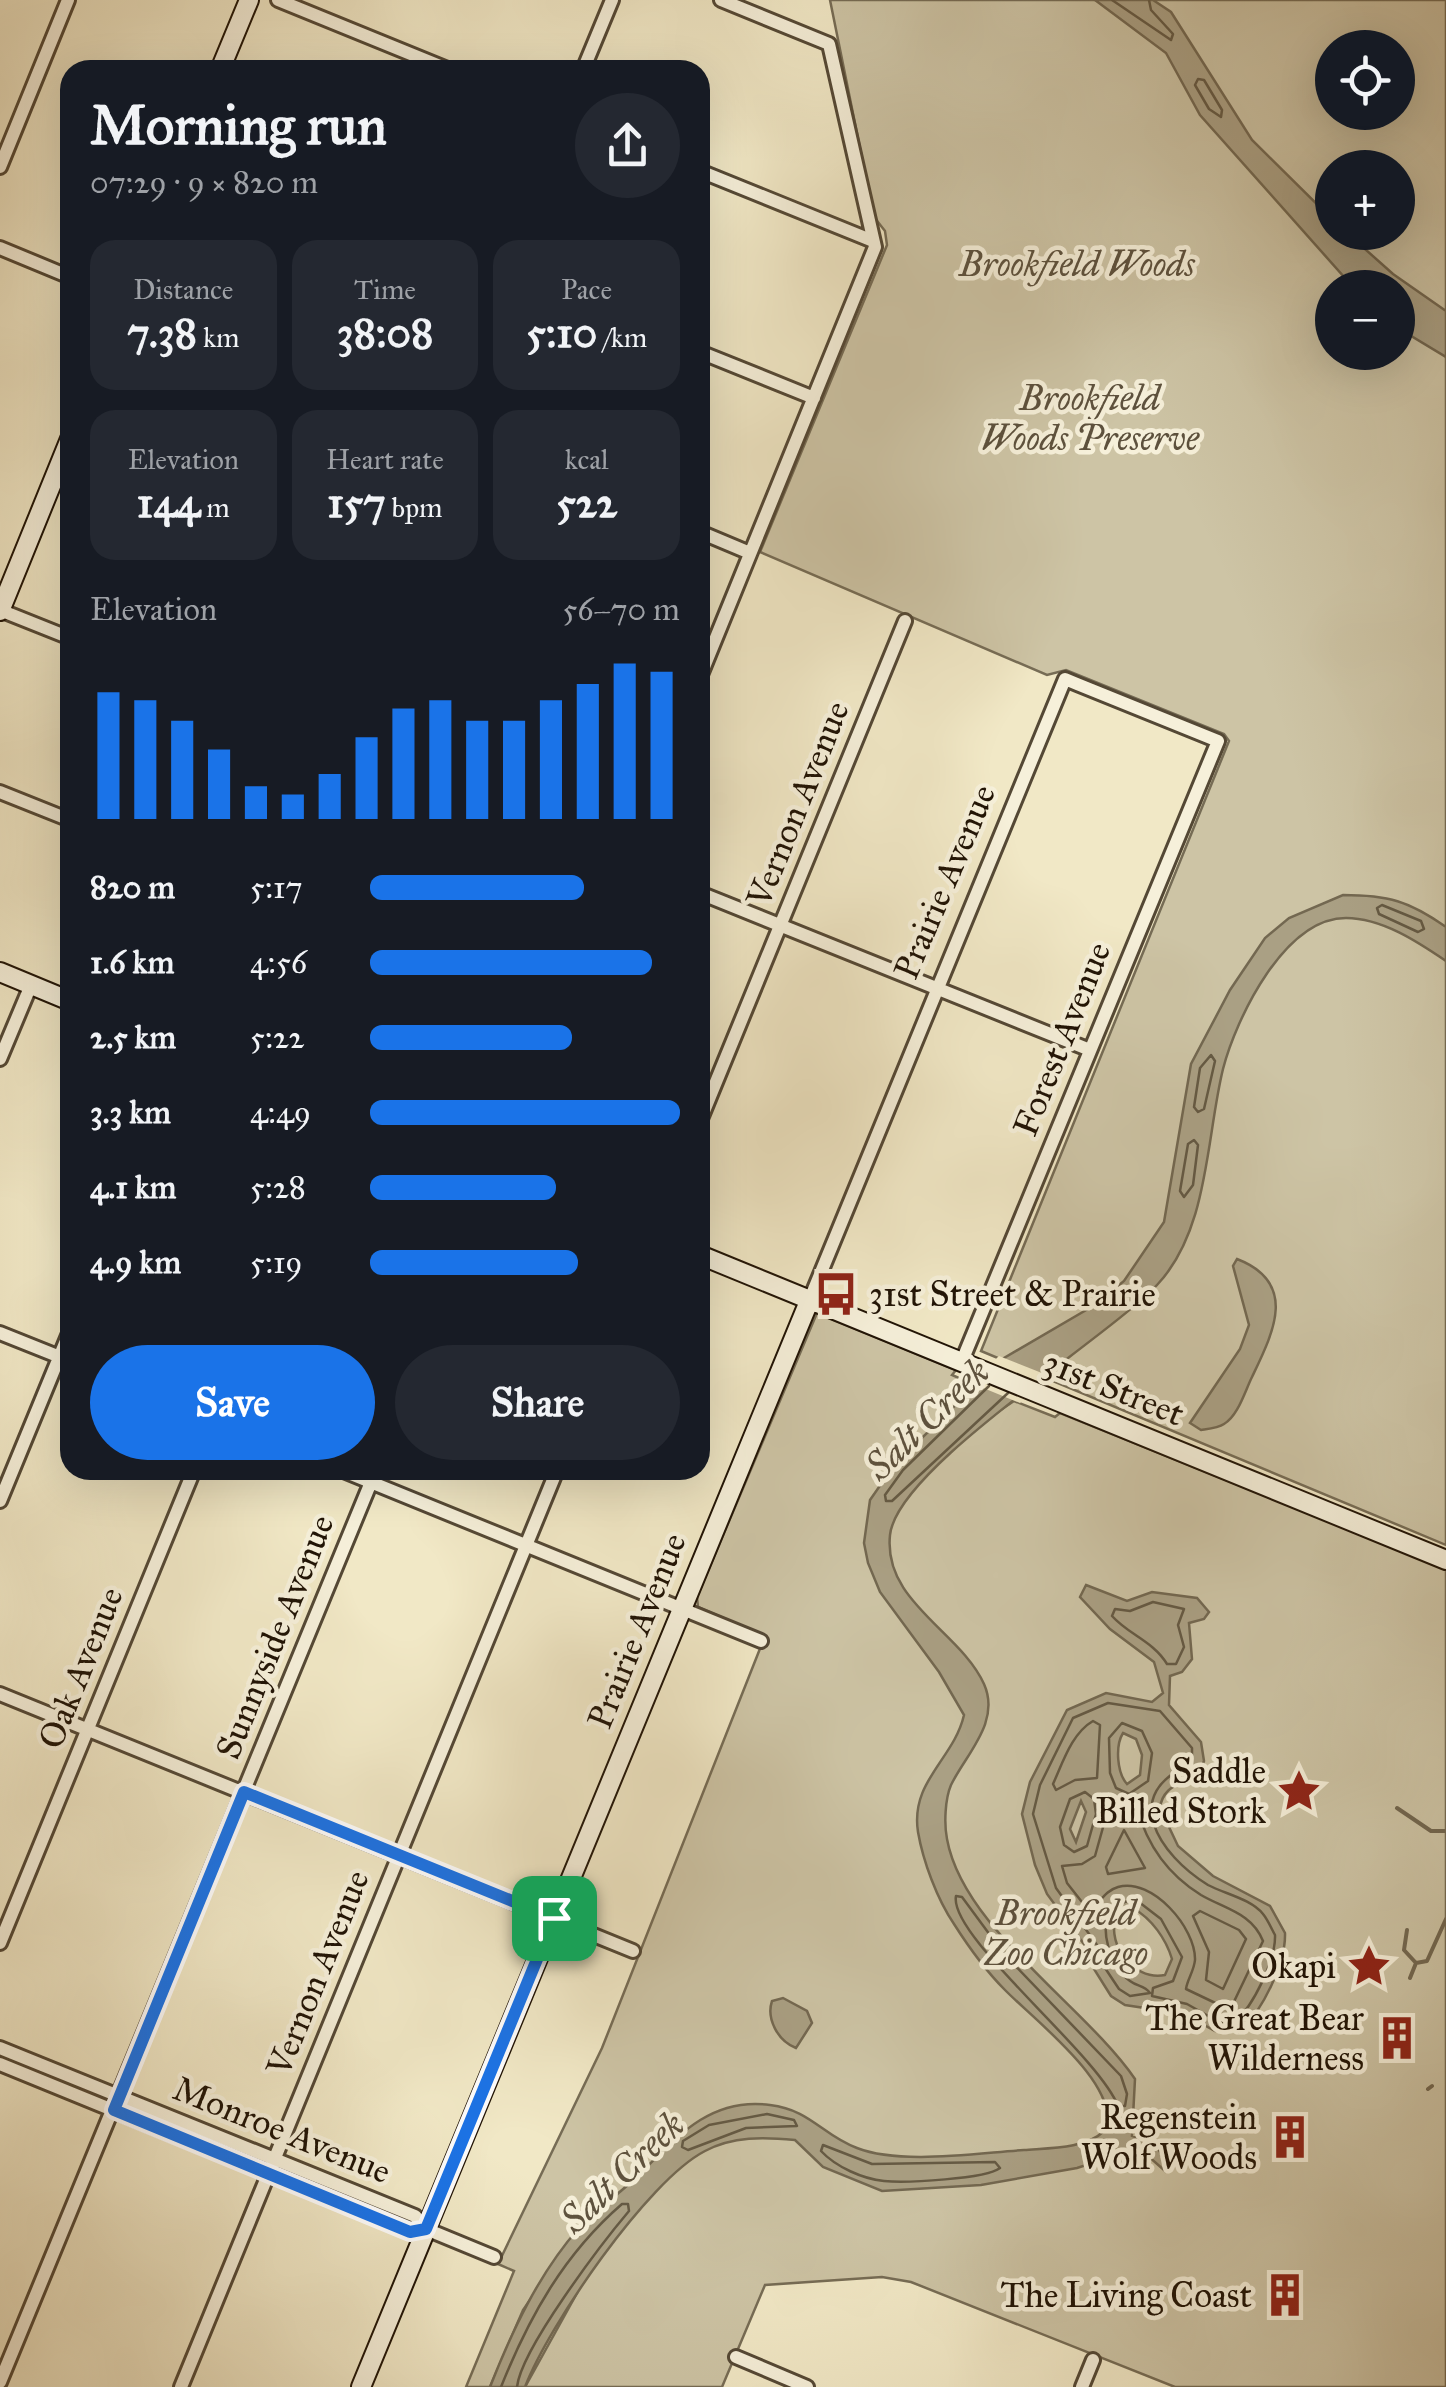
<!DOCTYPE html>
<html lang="en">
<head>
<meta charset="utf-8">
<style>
  :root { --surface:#171b24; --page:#242831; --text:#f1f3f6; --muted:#9ea1a6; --accent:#1a73e8 }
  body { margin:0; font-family:"IM FELL Great Primer",serif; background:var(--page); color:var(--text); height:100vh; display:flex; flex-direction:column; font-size:38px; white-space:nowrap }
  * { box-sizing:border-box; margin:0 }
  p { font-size:32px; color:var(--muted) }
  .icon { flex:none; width:55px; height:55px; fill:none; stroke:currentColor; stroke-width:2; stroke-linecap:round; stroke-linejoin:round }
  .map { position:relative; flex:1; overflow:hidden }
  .sheet { position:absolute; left:60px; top:60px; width:650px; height:1420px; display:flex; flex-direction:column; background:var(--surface); border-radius:30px; box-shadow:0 10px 40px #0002 }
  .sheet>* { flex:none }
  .fabs { position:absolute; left:1315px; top:30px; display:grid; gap:20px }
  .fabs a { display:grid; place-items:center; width:100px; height:100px; border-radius:50%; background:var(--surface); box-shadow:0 10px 40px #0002; font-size:50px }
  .pin { position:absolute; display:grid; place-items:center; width:85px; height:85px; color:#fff; margin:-42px; border-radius:20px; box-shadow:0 5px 15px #0006 }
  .round { display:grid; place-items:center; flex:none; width:105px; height:105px; border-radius:52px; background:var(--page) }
  .head { display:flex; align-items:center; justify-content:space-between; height:170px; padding:0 30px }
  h1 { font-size:55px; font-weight:700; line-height:75px }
  .metrics { display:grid; grid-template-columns:repeat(3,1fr); gap:15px; height:170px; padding:10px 30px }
  .metrics div { display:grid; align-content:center; border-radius:25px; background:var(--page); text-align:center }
  .metrics b { font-size:42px; font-weight:700 }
  .metrics small { font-size:28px; font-weight:400 }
  .metrics p { font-size:28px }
  .chart { height:280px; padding:20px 30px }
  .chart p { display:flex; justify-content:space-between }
  .chart svg { width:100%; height:180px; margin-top:10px; stroke:var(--accent); stroke-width:6 }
  .button { display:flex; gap:20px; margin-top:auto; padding:20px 30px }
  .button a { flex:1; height:115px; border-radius:60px; background:var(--accent); color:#fff; font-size:40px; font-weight:700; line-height:115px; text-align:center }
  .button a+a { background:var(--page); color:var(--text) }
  ul { padding:0 30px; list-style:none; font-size:32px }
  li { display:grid; grid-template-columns:160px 120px 1fr; align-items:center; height:75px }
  li i { height:25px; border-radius:12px; background:var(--accent) }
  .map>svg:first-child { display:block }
  .green { fill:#cdc4a5; stroke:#766c55; stroke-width:2.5; fill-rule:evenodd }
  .water { fill:#aaa084; stroke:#736851; stroke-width:2.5; fill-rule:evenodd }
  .pier { fill:#f1e8c6 }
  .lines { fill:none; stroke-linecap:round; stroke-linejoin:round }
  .shore { stroke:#655a44; stroke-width:2.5 }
  .stream { stroke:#736851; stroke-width:4 }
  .street-casing { stroke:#544835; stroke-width:18 }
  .secondary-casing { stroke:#201305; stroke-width:22 }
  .street { stroke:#f6f0da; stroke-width:12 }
  .secondary { stroke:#f6f0da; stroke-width:18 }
  .route-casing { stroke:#fff; stroke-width:20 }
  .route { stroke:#1a73e8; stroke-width:12 }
  .labels { text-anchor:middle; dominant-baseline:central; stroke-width:9; stroke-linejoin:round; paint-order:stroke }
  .park-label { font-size:35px; font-style:italic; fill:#5d513d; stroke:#f6f0da }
  .street-label { font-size:35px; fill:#201305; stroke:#f6f0da }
  .poi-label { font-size:35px; fill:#201305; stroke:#f6f0da; text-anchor:end }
  .water-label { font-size:38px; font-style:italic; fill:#5e523e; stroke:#f6f0da }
</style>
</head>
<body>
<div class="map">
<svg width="1446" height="2387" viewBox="0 0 1446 2387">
  <rect width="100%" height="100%" fill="#f1e8c6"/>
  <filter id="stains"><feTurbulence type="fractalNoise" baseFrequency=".002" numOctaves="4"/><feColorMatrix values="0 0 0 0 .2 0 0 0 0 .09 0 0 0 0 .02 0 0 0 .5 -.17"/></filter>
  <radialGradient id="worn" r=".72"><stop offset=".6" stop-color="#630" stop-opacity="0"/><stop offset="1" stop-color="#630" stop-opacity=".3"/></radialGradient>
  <path class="green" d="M830,0H1446V1545L981,1351L1229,741L1224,734L1066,670L1047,675L760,552L887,245L885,231L874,217ZM1332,48H1398V112H1332ZM1332,168H1398V232H1332ZM1332,288H1398V352H1332Z
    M817,1313L956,1370L952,1375L975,1385L996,1413L1014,1401L1055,1417L1060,1413L1446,1569V2387H1175L911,2282L882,2277L765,2285L722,2387H525L577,2293L545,2278L523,2310L490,2387H466L514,2271L498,2264L602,2048L765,1636L698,1607L697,1597Z"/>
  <path class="water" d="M1095,0H1153L1171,12L1252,140L1332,219V232L1347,233L1393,274L1446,311V357L1398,328V288L1353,287L1200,115L1166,53Z
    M1343,895C1388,895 1409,901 1446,927V961C1418,942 1382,918 1346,918C1284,918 1236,1019 1223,1069C1206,1138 1209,1230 1157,1285C1105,1340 897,1468 890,1535C883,1602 960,1631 984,1684C1001,1722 966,1754 951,1785C945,1799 944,1824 947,1839C963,1928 1085,2006 1135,2079L1132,2136L1155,2144L1167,2163L1165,2171L1139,2148L1077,2168L981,2185L882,2191L823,2167L795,2140C764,2137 733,2136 705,2151C647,2181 549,2325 525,2387H490C512,2331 539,2273 579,2228C598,2208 622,2192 642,2172C678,2135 712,2097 770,2105C811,2110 822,2135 857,2148C900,2165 977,2153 1024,2150C1048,2148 1086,2149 1104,2131C1126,2089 1032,2018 1005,1990C986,1971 968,1946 954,1924C937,1899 923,1861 918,1832C910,1781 954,1759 964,1715L939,1672L880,1592L868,1563L864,1543L870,1500L895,1464L1004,1358L1093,1306L1124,1281L1164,1222L1191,1064L1230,990L1265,938L1289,918Z
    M1237,1259C1299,1283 1273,1333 1252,1377C1245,1391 1238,1416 1224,1424C1218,1428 1207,1429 1201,1430L1190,1423L1240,1349L1249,1325L1233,1266Z
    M1086,1585L1127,1601L1152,1592L1197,1598L1209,1612L1204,1619L1189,1623L1192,1659L1182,1672L1170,1676L1169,1705L1201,1742L1204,1761C1196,1783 1163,1780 1160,1808L1178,1846L1213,1876L1270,1906L1285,1933C1286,1964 1262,2010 1241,2031H1215L1184,2014L1125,2005L1111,1996L1094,1969L1089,1951L1047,1894L1035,1865L1022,1814L1030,1782L1067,1710L1106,1693L1152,1702L1163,1693L1154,1662L1110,1629L1080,1597ZM1123,1733L1136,1739L1142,1755L1140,1775L1127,1784C1117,1773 1115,1746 1123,1733ZM1081,1801L1086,1812L1076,1842L1070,1829ZM1133,1908C1152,1919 1166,1939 1172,1959L1165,1975C1132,1982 1102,1939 1119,1911Z
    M783,1998L807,2011L812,2023L796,2048C778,2041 766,2019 772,2001Z"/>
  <path class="pier" d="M999,1356L1052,1377L1020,1403L971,1383Z"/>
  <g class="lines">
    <path class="shore" d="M1112,0L1171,40L1173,34L1151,10L1149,0
      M1198,79L1204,80L1222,110L1221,117L1209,109L1195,85Z
      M1382,905L1421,921L1424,929L1418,932L1379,914L1377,908Z
      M1211,1055L1215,1061L1204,1109L1198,1112L1194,1107L1200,1068Z
      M1194,1140L1198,1145L1193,1185L1184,1197L1180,1191L1188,1144Z
      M989,1386L903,1470L885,1495L886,1501H892L1008,1393
      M1153,1602L1184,1609L1178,1625L1184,1647L1176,1664H1167C1153,1641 1129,1635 1112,1616L1115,1609L1130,1611Z
      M1108,1703L1160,1711L1192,1748V1764C1118,1793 1159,1855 1208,1885C1225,1894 1251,1899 1263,1914C1268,1920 1271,1928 1275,1935C1276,1960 1253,2006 1235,2022H1219L1187,2004L1152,1996L1153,1988L1173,1981L1182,1957L1161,1919L1135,1899L1111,1906C1098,1926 1110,1968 1130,1981C1138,1987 1144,1985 1150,1993L1130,1996L1119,1989L1103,1965L1097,1945L1056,1888L1033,1814L1040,1785L1073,1718Z
      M1093,1721L1100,1725L1097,1778L1075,1780L1056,1790L1053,1784C1063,1762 1072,1733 1093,1721Z
      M1122,1723L1142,1731L1152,1753L1148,1781L1129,1794L1116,1788L1110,1773L1109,1738Z
      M1085,1792L1094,1799L1096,1814L1087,1846L1074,1852L1064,1845L1060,1827L1070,1799Z
      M1114,1803L1137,1808C1147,1845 1167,1874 1201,1895C1225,1909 1252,1913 1263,1941L1230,2010L1186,1989C1187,1980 1194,1971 1195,1960C1196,1928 1152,1877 1118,1887C1104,1891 1100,1904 1089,1911L1067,1883L1062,1866L1082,1864L1095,1856L1109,1806Z
      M1124,1830L1145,1868L1108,1874L1106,1867Z
      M956,1896L962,1897L1004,1954L1121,2076L1127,2094L1125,2106H1118C1098,2054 948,1936 956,1896Z
      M1200,1911L1239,1930L1246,1939L1223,1989L1206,1980L1209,1952L1193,1916Z
      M767,2114L794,2120L797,2126L746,2128L688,2150L682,2147L683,2141L709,2125Z
      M823,2145L872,2164L995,2162L1000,2168C986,2179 906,2183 884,2181C863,2179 836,2167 821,2151Z
      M501,2387C529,2317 564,2254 622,2204H628L629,2211C602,2243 521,2349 517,2387"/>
    <path class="stream" d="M1397,1808L1431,1831H1446
      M1407,1930L1404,1950L1416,1963
      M1410,1978L1416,1963L1427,1961L1446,1919
      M1428,2089L1432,2086"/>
    <g class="street-casing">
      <path id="street" d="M278,0L450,70
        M583,70L612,0
        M0,167L68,0
        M700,171L873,241
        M0,248L70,277
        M700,352L814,398
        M700,532L750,553
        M0,610L70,638
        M700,677L875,247L829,44L721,0
        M0,792L70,820
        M700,893L1090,1050
        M0,1059L31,985
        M700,1121L905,621
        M810,1299L1065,679L1077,684L1218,741L962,1361
        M0,1333L70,1361
        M341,1470L761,1641
        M0,1501L70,1331
        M0,1694L633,1951
        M0,1943L194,1470
        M0,2048L415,2216L426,2229L494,2257
        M0,2064L409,2231L426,2229
        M736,2357L807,2387
        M0,2382L376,1470
        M181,2387L557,1470
        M1082,2387L1093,2360"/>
    </g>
    <g class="secondary-casing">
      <path id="secondary" d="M220,70L249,0
        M0,611L70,439
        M0,972L70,1001
        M700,1255L1446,1560
        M361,2387L810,1299"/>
    </g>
    <use href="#street" class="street"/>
    <use href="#secondary" class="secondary"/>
  </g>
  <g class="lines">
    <g class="route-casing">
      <path id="route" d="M244,1792L554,1918L426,2229L410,2232L114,2110Z"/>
    </g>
    <use href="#route" class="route"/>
  </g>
  <defs>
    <g id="bus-bare" transform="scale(3.45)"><path d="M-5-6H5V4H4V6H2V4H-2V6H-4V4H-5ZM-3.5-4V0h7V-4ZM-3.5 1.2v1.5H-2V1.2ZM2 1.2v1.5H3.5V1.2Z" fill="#8f2418" stroke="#f6f0da" stroke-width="2.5" paint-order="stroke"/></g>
    <g id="sight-bare" transform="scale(3.45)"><path d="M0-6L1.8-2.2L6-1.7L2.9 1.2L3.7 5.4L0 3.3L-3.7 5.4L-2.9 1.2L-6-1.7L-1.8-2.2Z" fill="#8f2418" stroke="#f6f0da" stroke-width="2.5" paint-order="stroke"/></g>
    <g id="building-bare" transform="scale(3.45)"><path d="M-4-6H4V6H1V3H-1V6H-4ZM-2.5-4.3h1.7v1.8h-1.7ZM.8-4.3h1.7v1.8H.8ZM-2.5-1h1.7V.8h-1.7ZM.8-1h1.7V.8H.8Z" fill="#8f2418" stroke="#f6f0da" stroke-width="2.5" paint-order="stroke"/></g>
  </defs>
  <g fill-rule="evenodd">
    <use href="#bus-bare" x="836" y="1294"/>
    <use href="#sight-bare" x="1299" y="1791"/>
    <use href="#sight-bare" x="1369" y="1966"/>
    <use href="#building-bare" x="1397" y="2038"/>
    <use href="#building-bare" x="1290" y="2137"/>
    <use href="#building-bare" x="1285" y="2295"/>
  </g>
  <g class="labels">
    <g class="park-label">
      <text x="1077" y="264">Brookfield Woods</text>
      <text x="1090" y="398">Brookfield<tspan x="1090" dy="40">Woods Preserve</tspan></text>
      <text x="1066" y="1913">Brookfield<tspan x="1066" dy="40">Zoo Chicago</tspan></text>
    </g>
    <g class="street-label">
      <text transform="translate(798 804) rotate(-68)">Vernon Avenue</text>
      <text transform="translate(945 882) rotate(-67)">Prairie Avenue</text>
      <text transform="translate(1062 1039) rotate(-68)">Forest Avenue</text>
      <text transform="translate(1114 1388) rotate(22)">31st Street</text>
      <text transform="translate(637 1631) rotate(-68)">Prairie Avenue</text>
      <text transform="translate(275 1637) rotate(-68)">Sunnyside Avenue</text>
      <text transform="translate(81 1668) rotate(-68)">Oak Avenue</text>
      <text transform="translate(318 1973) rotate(-68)">Vernon Avenue</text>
      <text transform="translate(282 2130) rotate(22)">Monroe Avenue</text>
    </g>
    <g class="poi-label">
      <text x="869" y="1294" text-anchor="start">31st Street &amp; Prairie</text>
      <text x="1266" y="1771">Saddle<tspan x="1266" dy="40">Billed Stork</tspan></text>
      <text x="1336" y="1966">Okapi</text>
      <text x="1364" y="2018">The Great Bear<tspan x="1364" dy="40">Wilderness</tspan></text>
      <text x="1257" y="2117">Regenstein<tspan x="1257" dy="40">Wolf Woods</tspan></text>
      <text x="1252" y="2295">The Living Coast</text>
    </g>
    <g class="water-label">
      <text transform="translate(927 1419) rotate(-44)">Salt Creek</text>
      <text transform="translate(622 2172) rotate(-44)">Salt Creek</text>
    </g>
  </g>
  <rect width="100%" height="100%" filter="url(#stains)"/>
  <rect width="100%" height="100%" fill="url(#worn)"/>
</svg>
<div class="fabs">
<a><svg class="icon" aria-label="locate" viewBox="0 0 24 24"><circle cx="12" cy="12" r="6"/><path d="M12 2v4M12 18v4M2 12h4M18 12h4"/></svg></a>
<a>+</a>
<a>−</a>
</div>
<div class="pin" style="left:554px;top:1918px;background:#1e9e55"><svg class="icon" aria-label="arrive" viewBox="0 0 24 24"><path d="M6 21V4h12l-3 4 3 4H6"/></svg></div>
<section class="sheet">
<div class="head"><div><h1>Morning run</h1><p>07:29 · 9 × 820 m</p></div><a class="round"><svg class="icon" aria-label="share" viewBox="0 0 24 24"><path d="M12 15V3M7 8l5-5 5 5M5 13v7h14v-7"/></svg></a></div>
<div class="metrics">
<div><p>Distance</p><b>7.38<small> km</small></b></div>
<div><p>Time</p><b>38:08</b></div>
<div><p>Pace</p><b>5:10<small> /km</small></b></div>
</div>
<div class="metrics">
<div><p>Elevation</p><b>144<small> m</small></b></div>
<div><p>Heart rate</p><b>157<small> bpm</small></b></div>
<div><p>kcal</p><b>522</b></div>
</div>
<div class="chart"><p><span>Elevation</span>56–70 m</p>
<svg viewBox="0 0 160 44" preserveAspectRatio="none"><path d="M5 44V13M15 44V15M25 44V20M35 44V27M45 44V36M55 44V38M65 44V33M75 44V24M85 44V17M95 44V15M105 44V20M115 44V20M125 44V15M135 44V11M145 44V6M155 44V8"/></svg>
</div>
<ul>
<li><b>820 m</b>5:17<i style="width:69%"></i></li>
<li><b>1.6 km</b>4:56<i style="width:91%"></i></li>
<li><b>2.5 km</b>5:22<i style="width:65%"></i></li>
<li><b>3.3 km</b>4:49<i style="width:100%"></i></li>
<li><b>4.1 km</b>5:28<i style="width:60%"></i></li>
<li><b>4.9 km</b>5:19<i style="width:67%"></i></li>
</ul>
<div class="button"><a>Save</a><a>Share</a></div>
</section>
</div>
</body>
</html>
